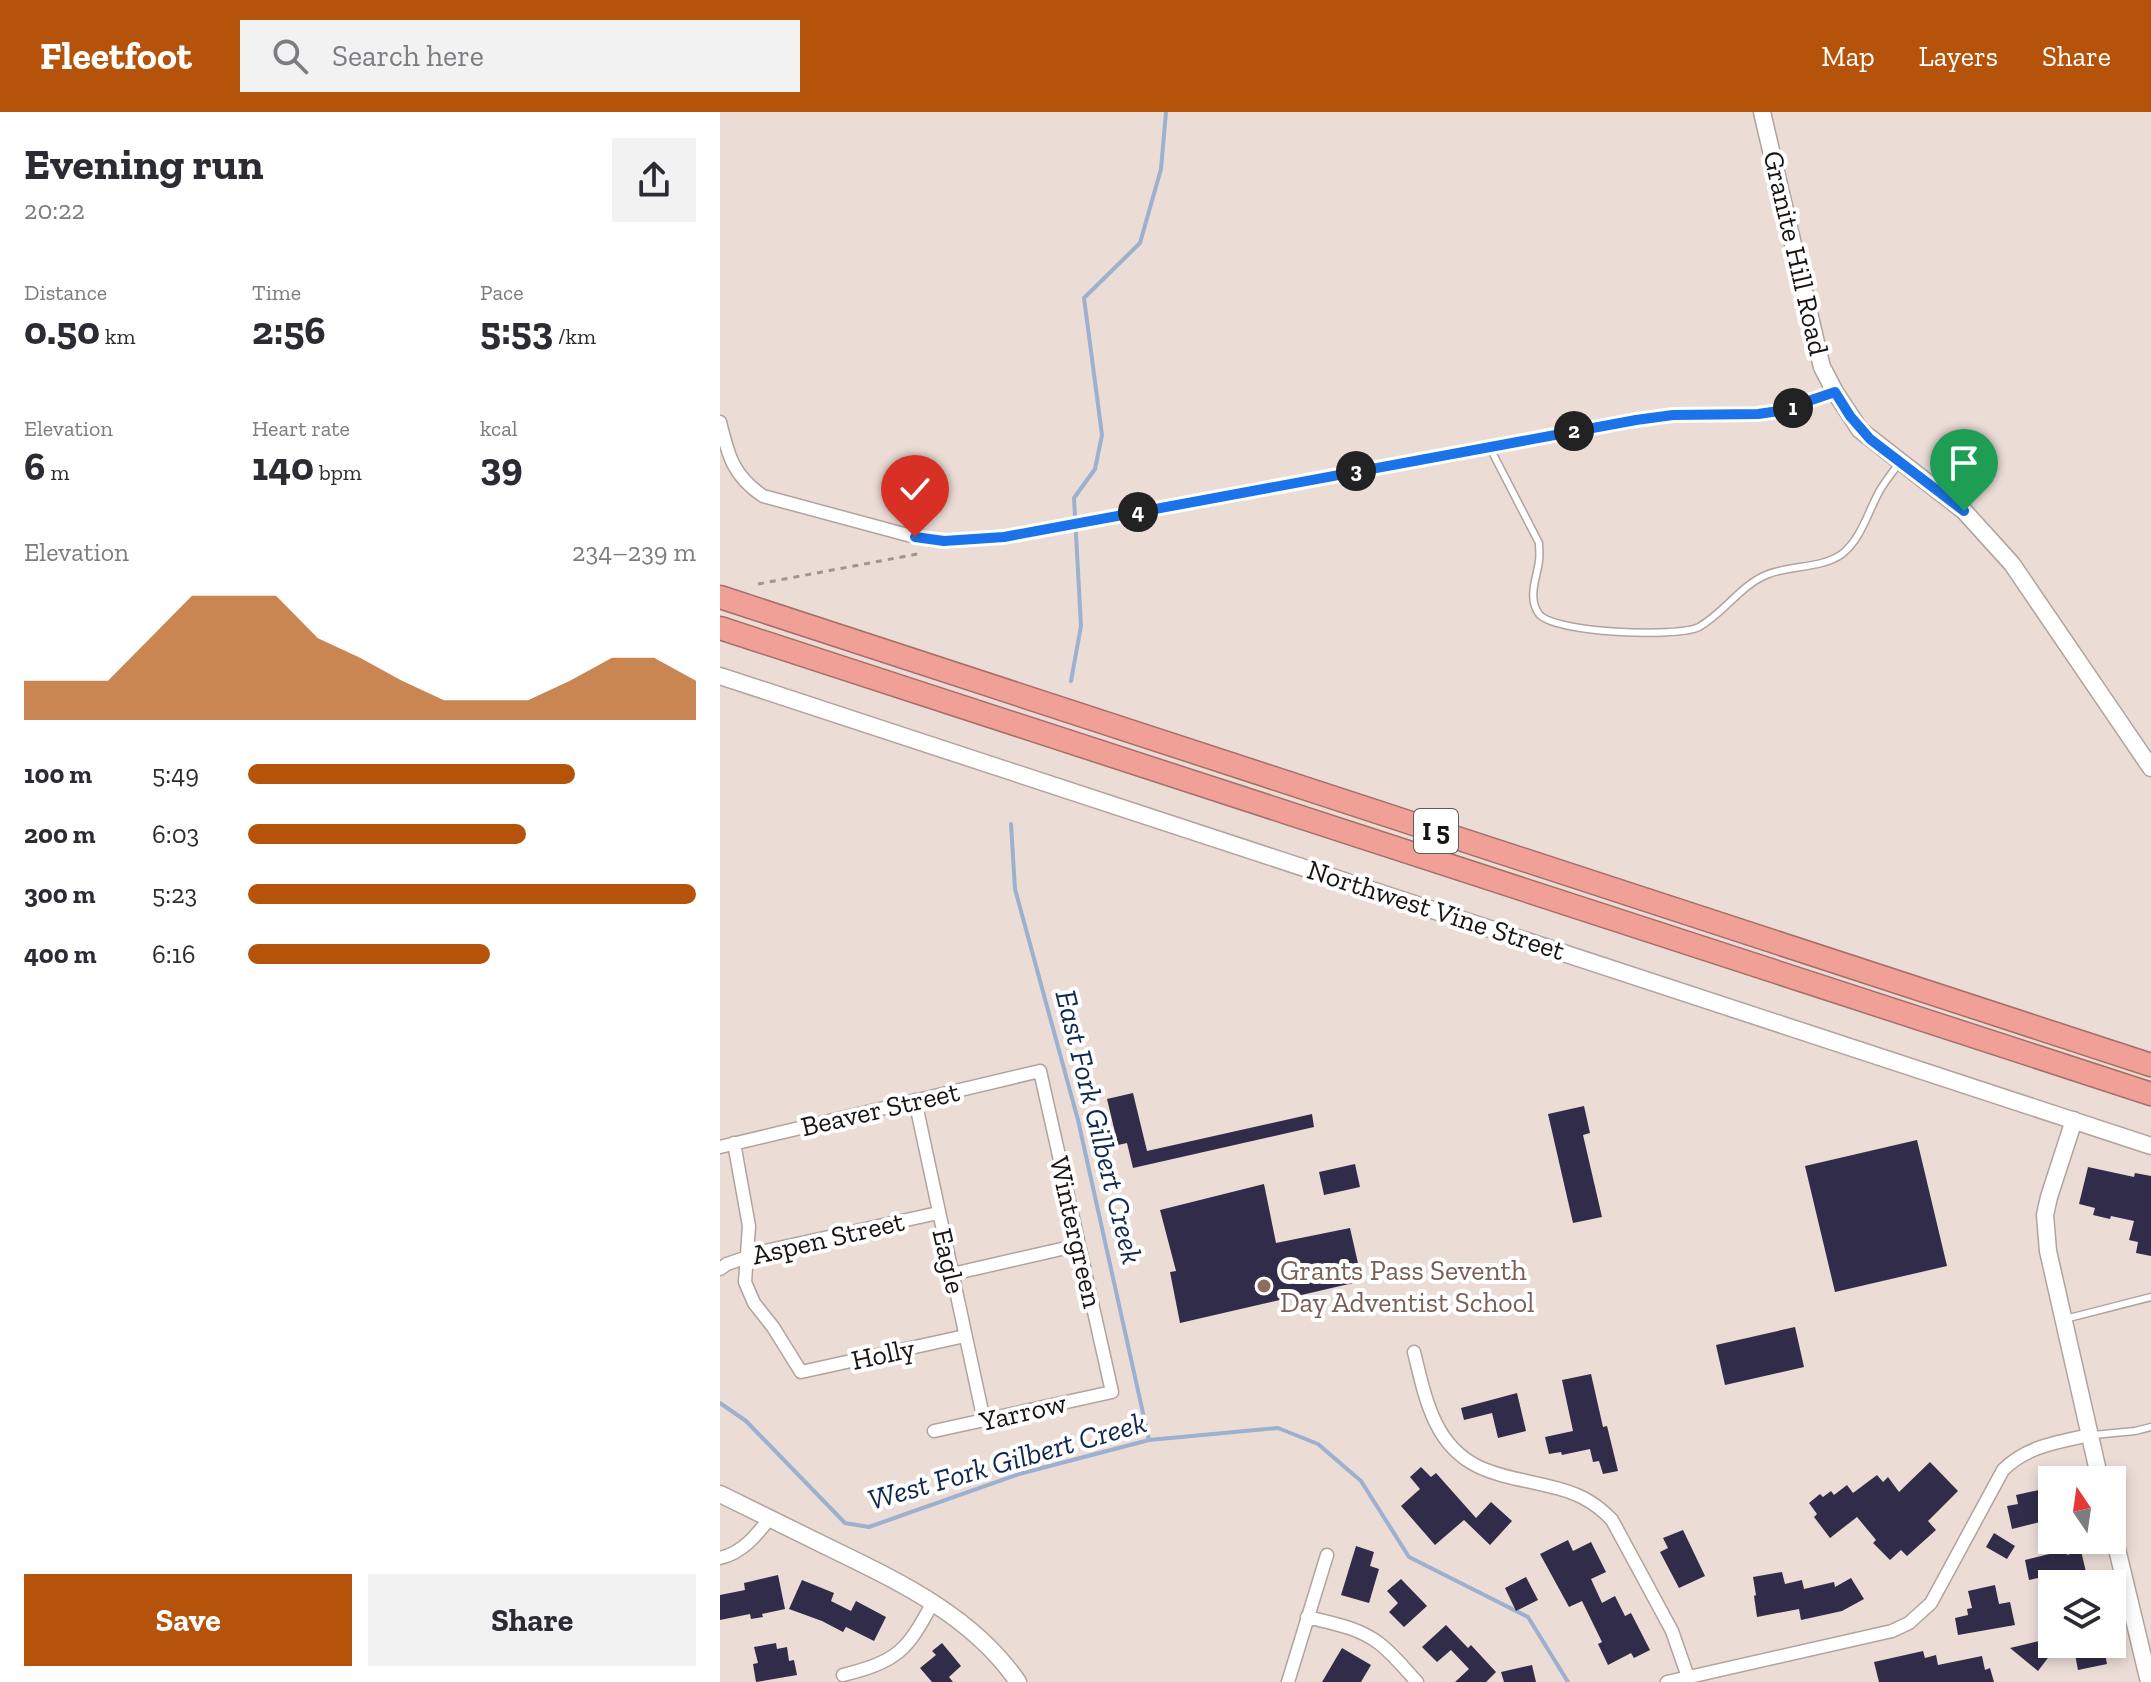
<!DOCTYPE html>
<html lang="en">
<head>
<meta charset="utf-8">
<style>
  :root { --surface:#fff; --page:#f2f2f3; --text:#2b2b33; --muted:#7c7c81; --accent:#b45309 }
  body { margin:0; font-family:"Zilla Slab",serif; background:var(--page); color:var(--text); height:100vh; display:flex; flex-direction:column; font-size:30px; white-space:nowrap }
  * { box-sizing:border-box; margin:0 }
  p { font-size:26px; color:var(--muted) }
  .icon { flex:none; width:44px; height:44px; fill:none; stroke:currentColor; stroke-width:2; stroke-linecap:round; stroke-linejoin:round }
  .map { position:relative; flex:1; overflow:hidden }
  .panel { display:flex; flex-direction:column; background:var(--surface); width:720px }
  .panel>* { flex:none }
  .needle { width:52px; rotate:347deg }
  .fabs { position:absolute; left:1318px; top:1354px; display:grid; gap:16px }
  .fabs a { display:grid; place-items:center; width:88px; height:88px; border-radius:0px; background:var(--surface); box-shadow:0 4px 12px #0003; font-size:40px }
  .pin { position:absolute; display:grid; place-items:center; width:68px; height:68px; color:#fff; margin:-82px -34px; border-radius:50% 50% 50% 0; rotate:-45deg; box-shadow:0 0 8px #0007 }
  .pin .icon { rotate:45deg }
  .km { position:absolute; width:40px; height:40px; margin:-20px; border-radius:50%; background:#222; color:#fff; font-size:22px; line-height:40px; text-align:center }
  .round { display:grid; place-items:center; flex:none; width:84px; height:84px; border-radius:0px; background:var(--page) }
  .headline { display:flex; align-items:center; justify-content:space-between; height:136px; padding:0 24px }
  h1 { font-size:44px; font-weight:700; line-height:60px }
  .figures { display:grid; grid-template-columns:repeat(3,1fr); gap:12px; height:136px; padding:8px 24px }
  .figures div { display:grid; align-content:center }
  .figures b { font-size:40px; font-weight:700 }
  .figures small { font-size:22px; font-weight:400 }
  .figures p { font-size:22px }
  .chart { height:224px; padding:16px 24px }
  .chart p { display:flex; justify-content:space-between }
  .chart svg { width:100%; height:144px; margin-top:8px; fill:var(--accent); opacity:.7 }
  .action { display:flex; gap:16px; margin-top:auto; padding:16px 24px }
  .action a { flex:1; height:92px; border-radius:0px; background:var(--accent); color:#fff; font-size:32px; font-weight:700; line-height:92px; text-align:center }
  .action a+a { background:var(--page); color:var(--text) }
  ul { padding:0 24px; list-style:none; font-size:26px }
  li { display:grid; grid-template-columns:128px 96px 1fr; align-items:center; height:60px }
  li i { height:20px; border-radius:10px; background:var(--accent) }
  header { display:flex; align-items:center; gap:48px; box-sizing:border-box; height:112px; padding:0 40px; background:var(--accent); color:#fff }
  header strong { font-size:38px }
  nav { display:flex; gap:44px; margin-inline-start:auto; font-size:28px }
  .search { width:560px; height:72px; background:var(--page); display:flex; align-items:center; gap:20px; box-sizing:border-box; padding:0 28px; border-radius:0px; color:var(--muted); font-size:30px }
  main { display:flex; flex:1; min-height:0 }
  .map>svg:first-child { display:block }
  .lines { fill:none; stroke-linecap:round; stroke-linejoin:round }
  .stream { stroke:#9cb0d0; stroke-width:4 }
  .building { fill:#312c49 }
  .lane-casing { stroke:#b1a39e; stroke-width:9 }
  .street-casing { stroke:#b1a39e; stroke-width:15 }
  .secondary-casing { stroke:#b1a39e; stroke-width:19 }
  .highway-casing { stroke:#a56f68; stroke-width:25 }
  .path { stroke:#a19591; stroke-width:3; stroke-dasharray:6 6; stroke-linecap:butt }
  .lane { stroke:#fff; stroke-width:6 }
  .street { stroke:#fff; stroke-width:12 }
  .secondary { stroke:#fff; stroke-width:16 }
  .highway { stroke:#f1a097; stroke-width:22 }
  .route-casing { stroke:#fff; stroke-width:16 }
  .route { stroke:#1a73e8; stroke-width:10 }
  .education-dot { fill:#8d6e63; stroke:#fff; stroke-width:3 }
  .labels { text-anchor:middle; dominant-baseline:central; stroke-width:8; stroke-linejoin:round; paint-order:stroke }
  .shield { fill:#fff; stroke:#5e5a59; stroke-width:2 }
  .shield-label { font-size:26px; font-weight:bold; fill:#191412 }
  .street-label { font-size:28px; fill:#191412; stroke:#fff }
  .education-label { font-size:28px; fill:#785e54; stroke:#fff; text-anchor:start }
  .water-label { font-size:30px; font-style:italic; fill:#102851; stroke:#fff }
</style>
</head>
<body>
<header>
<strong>Fleetfoot</strong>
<div class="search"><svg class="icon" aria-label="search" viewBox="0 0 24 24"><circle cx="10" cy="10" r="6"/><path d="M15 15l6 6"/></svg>Search here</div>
<nav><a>Map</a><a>Layers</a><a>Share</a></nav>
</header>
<main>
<section class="panel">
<div class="headline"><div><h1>Evening run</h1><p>20:22</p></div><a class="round"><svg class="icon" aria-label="share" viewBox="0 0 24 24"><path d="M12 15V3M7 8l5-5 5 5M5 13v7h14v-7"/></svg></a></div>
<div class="figures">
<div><p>Distance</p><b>0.50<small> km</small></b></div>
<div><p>Time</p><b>2:56</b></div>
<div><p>Pace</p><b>5:53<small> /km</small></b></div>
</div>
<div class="figures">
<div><p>Elevation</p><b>6<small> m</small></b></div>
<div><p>Heart rate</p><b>140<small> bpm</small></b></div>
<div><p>kcal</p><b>39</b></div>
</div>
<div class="chart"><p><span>Elevation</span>234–239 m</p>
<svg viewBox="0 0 160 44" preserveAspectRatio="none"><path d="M0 44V32L10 32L20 32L30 19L40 6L50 6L60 6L70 19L80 25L90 32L100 38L110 38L120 38L130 32L140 25L150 25L160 32V44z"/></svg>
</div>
<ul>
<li><b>100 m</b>5:49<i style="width:73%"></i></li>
<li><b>200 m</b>6:03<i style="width:62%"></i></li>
<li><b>300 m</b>5:23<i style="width:100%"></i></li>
<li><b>400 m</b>6:16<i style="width:54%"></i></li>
</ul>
<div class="action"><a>Save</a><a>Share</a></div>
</section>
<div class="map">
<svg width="1431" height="1570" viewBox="0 0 1431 1570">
  <rect width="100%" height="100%" fill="#ebdcd6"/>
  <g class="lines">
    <path class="stream" d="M351,569L361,514L354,386L375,357L382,323L364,186L420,131L441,57L446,0
      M291,712L295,777L358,1008L429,1328
      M0,1291L26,1309L125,1411L149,1415L299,1362L429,1328L558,1316L598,1332L641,1369L689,1445L808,1505L848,1570"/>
  </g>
  <path class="building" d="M413,981L427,1039L592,1002L594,1015L413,1056L407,1031L398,1033L387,987Z
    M864,994L870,1021L863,1023L882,1105L853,1111L828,1002Z
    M1197,1028L1227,1154L1115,1180L1085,1054Z
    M635,1052L640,1075L604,1083L599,1060Z
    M1368,1055L1414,1065L1415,1061L1431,1064V1144L1416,1141L1418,1130L1409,1128L1414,1109L1391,1104L1390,1107L1373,1103L1375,1096L1359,1092Z
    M544,1072L556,1131L630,1116L642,1169L460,1211L450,1160L456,1159L440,1098Z
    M1075,1215L1084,1255L1005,1273L996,1233Z
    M871,1262L883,1315L887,1314L898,1359L883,1362L879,1349L873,1350L870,1337L842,1343L841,1340L829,1342L825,1325L853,1319L842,1268Z
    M797,1281L806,1319L778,1326L772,1301L744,1308L741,1296Z
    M1210,1350L1238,1379L1208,1409L1216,1418L1187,1444L1181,1438L1170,1448L1153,1431L1156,1428L1137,1405L1110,1426L1094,1405L1097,1402L1089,1391L1100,1382L1103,1385L1111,1379L1114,1383L1127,1373L1133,1381L1157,1363L1163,1370L1168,1365L1179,1380Z
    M701,1355L711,1365L716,1361L756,1406L771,1390L792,1409L770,1433L744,1408L715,1433L681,1394L700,1377L690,1365Z
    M1319,1378L1322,1389L1332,1386V1407L1292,1417L1287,1394L1298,1392L1296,1383Z
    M963,1418L985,1464L959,1476L940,1440L948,1436L943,1426Z
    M1274,1421L1295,1434L1287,1447L1266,1435Z
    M848,1428L853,1439L871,1430L886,1460L871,1467L882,1491L895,1484L905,1504L911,1501L930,1538L914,1546L911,1541L888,1553L878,1532L882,1530L862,1489L849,1495L820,1442Z
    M636,1434L654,1440L650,1454L659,1457L649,1491L621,1483Z
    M1346,1438L1347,1443L1361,1439L1366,1460L1324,1470L1323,1465L1309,1468L1305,1448Z
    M1062,1460L1065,1472L1082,1468L1084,1477L1114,1470L1115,1475L1131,1466L1144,1487L1122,1499L1081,1508L1079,1497L1037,1505L1034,1484L1036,1483L1033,1465Z
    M58,1463L65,1497L42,1502L43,1505L31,1507L30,1502L0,1508V1483L25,1478L24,1471Z
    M806,1465L818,1488L796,1499L785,1476Z
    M681,1467L707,1494L684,1515L669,1500L678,1491L667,1479Z
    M82,1468L114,1481L111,1489L131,1499L136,1489L166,1505L154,1529L126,1515L123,1520L102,1509L69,1497Z
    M1275,1473L1279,1492L1290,1490L1295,1513L1238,1523L1235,1506L1248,1503L1247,1497L1252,1496L1248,1479Z
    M726,1513L748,1536L751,1533L776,1560L766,1570H735L749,1557L731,1538L717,1550L702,1535Z
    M1327,1527L1337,1534L1318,1559L1290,1536Z
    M56,1531L57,1537L67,1535L69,1549L74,1548L77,1563L36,1570L33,1552L38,1551L34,1535Z
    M222,1531L241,1554L229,1565L233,1570H212L200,1556L216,1543L212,1539Z
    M1353,1532H1383L1387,1552L1358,1558Z
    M622,1536L651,1553L641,1570H602Z
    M1203,1539L1205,1546L1216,1543L1218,1553L1262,1544L1265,1558L1270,1556L1274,1570H1159L1154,1550Z
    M812,1553L816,1570H784L781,1560Z"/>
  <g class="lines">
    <g class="lane-casing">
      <path id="lane" d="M769,334L819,431C819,437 820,443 819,449C817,466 807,485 819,502C834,521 957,526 979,515C1004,501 1020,474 1046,463C1069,453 1101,457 1122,442C1141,427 1148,400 1159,380C1165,369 1173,360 1180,350
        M1345,1207L1431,1185
        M1373,1323L1415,1319L1431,1315"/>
    </g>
    <g class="street-casing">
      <path id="street" d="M0,310C8,343 13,364 43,384L195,425L224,429L284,425L916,308L953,303L1038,302L1059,299L1115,280
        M195,988L264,1309
        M14,1031L29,1114L25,1170L34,1191L53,1215L81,1260L245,1224
        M0,1035L320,959L392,1280L214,1319
        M0,1157L7,1152L45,1139L218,1101
        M232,1162L359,1133
        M694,1240C705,1284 713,1332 757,1354C779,1365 805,1368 828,1374C855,1380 873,1388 892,1408L952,1519L968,1565
        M0,1446C22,1441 36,1424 49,1407
        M587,1505C612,1511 640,1516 660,1532C674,1543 685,1557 697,1570
        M123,1563C178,1549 187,1539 213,1490
        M568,1570L607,1443
        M947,1570L1172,1519L1189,1511L1211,1491L1283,1358C1307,1334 1338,1330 1370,1323"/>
    </g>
    <g class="secondary-casing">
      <path id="secondary" d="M1042,0L1098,239L1102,255L1115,280L1140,318L1244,399L1292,452L1431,656
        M0,564L1431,1034
        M1354,1008L1329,1085L1325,1103L1328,1139L1380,1368
        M0,1382C38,1401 77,1420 116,1439C184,1472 254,1506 298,1570
        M1392,1416L1429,1570"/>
    </g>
    <g class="highway-casing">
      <path id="highway" d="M0,485L1431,953
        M0,516L1431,982"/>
    </g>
    <path class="path" d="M38,472L203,441"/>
    <use href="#lane" class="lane"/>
    <use href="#street" class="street"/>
    <use href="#secondary" class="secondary"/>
    <use href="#highway" class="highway"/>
  </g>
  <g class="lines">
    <g class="route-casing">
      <path id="route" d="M195,425L224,429L284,425L916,308L953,303L1038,302L1059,299L1115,280L1130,304L1150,327L1244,399"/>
    </g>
    <use href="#route" class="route"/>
  </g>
  <circle class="education-dot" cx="544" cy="1174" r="8"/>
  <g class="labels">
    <rect class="shield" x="694" y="697" width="44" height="44" rx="6"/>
    <g class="shield-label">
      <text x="716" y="719">I 5</text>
    </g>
    <g class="street-label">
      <text transform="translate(1076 141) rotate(77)">Granite Hill Road</text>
      <text transform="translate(716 798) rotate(18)">Northwest Vine Street</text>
      <text transform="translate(160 997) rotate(-13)">Beaver Street</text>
      <text transform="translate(356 1120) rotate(77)">Wintergreen</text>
      <text transform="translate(108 1126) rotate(-13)">Aspen Street</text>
      <text transform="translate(229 1149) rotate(77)">Eagle</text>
      <text transform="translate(163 1242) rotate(-12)">Holly</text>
      <text transform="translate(303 1300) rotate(-13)">Yarrow</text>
    </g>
    <g class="education-label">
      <text x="560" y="1158">Grants Pass Seventh<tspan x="560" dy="32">Day Adventist School</tspan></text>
    </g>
    <g class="water-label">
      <text transform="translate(379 1015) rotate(76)">East Fork Gilbert Creek</text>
      <text transform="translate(287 1349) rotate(-16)">West Fork Gilbert Creek</text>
    </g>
  </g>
</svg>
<div class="fabs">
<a><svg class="needle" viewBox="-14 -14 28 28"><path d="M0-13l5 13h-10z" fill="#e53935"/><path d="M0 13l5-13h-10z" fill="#7c7c81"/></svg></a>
<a><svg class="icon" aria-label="layers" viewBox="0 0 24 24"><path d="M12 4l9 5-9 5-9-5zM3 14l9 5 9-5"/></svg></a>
</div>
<div class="pin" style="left:1244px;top:399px;background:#1e9e55"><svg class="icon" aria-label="arrive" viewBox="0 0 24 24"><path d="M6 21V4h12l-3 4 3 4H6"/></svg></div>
<div class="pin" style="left:195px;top:425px;background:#d93025"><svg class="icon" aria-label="check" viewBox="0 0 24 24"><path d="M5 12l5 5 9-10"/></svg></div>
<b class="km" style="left:1073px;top:296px">1</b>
<b class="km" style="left:854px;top:319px">2</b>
<b class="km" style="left:636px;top:359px">3</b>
<b class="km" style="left:418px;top:400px">4</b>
</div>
</main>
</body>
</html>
